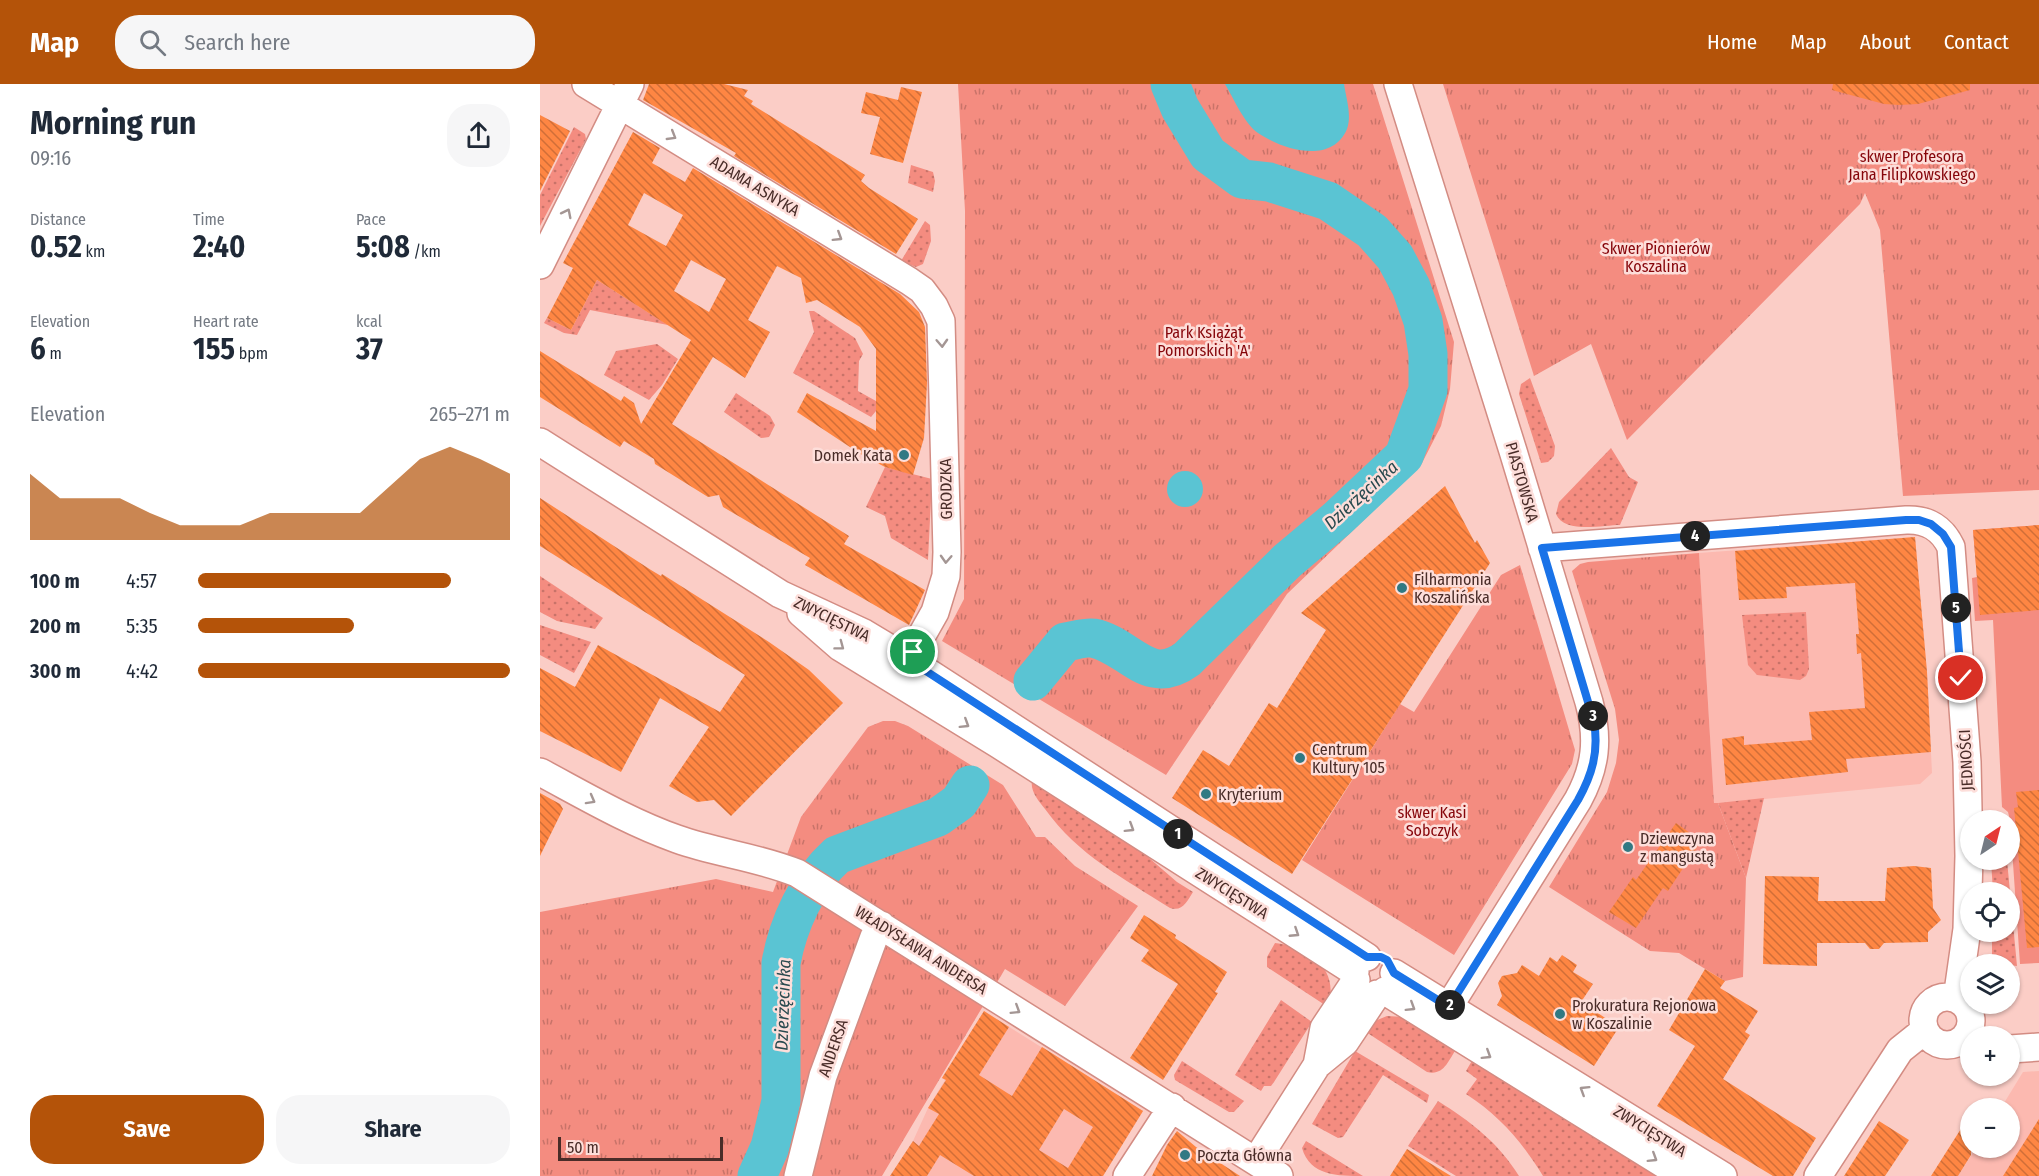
<!DOCTYPE html>
<html lang="en">
<head>
<meta charset="utf-8">
<style>
  :root { --surface:#fff; --page:#f6f6f7; --text:#1f2937; --muted:#747a83; --accent:#b45309 }
  body { margin:0; font-family:"Fira Sans Condensed",sans-serif; background:var(--page); color:var(--text); height:100vh; display:flex; flex-direction:column; font-size:22px; white-space:nowrap }
  * { box-sizing:border-box; margin:0 }
  p { font-size:20px; color:var(--muted) }
  .icon { flex:none; width:33px; height:33px; fill:none; stroke:currentColor; stroke-width:2; stroke-linecap:round; stroke-linejoin:round }
  .map { position:relative; flex:1; overflow:hidden }
  .sheet { display:flex; flex-direction:column; background:var(--surface); width:540px }
  .sheet>* { flex:none }
  .needle { width:39px; rotate:35deg }
  .fabs { position:absolute; left:1420px; top:726px; display:grid; gap:12px }
  .fabs a { display:grid; place-items:center; width:60px; height:60px; border-radius:50%; background:var(--surface); box-shadow:0 2px 4px #0004; font-size:30px }
  .scale { position:absolute; left:18px; bottom:15px; width:165px; box-sizing:border-box; padding-left:6px; border:3px solid #492c28; border-top:0; font-size:16px; line-height:21px; white-space:nowrap; color:#492c28; -webkit-text-stroke:4px #fddeda; paint-order:stroke }
  .pin { position:absolute; display:grid; place-items:center; width:51px; height:51px; color:#fff; margin:-26px; border:3px solid #fff; border-radius:50%; box-shadow:0 2px 6px #0007 }
  .km { position:absolute; width:30px; height:30px; margin:-15px; border-radius:50%; background:#222; color:#fff; font-size:16px; line-height:30px; text-align:center }
  .round { display:grid; place-items:center; flex:none; width:63px; height:63px; border-radius:24px; background:var(--page) }
  .head { display:flex; align-items:center; justify-content:space-between; height:102px; padding:0 30px }
  h1 { font-size:33px; font-weight:700; line-height:45px }
  .figures { display:grid; grid-template-columns:repeat(3,1fr); gap:9px; height:102px; padding:6px 30px }
  .figures div { display:grid; align-content:center }
  .figures b { font-size:30px; font-weight:700 }
  .figures small { font-size:16px; font-weight:400 }
  .figures p { font-size:16px }
  .chart { height:168px; padding:12px 30px }
  .chart p { display:flex; justify-content:space-between }
  .chart svg { width:100%; height:108px; margin-top:6px; fill:var(--accent); opacity:.7 }
  .primary-button { display:flex; gap:12px; margin-top:auto; padding:12px 30px }
  .primary-button a { flex:1; height:69px; border-radius:24px; background:var(--accent); color:#fff; font-size:24px; font-weight:700; line-height:69px; text-align:center }
  .primary-button a+a { background:var(--page); color:var(--text) }
  ul { padding:0 30px; list-style:none; font-size:20px }
  li { display:grid; grid-template-columns:96px 72px 1fr; align-items:center; height:45px }
  li i { height:15px; border-radius:8px; background:var(--accent) }
  header { display:flex; align-items:center; gap:36px; box-sizing:border-box; height:84px; padding:0 30px; background:var(--accent); color:#fff }
  header strong { font-size:28px }
  nav { display:flex; gap:33px; margin-inline-start:auto; font-size:21px }
  .search { width:420px; height:54px; background:var(--page); display:flex; align-items:center; gap:15px; box-sizing:border-box; padding:0 21px; border-radius:24px; color:var(--muted); font-size:22px }
  main { display:flex; flex:1; min-height:0 }
  .map>svg:first-child { display:block }
  .built { fill:#fcb9b0 }
  .grass { fill:url(#grass-dots) }
  .park { fill:url(#park-tufts) }
  .pitch { fill:#f48c80 }
  .water { fill:#5ac4d3 }
  .lines { fill:none; stroke-linecap:round; stroke-linejoin:round }
  .river { stroke:#5ac4d3; stroke-width:39 }
  .building { fill:url(#building-back-hatch); fill-rule:evenodd }
  .minor-casing { stroke:#d38c83; stroke-width:30 }
  .minor { stroke:#fff; stroke-width:27 }
  .oneway { stroke:#a49694 }
  .route-casing { stroke:#fff; stroke-width:12 }
  .route { stroke:#1a73e8; stroke-width:8 }
  .poi-dot { fill:#317983; stroke:#fddeda; stroke-width:2 }
  .labels { text-anchor:middle; dominant-baseline:central; stroke-width:5; stroke-linejoin:round; paint-order:stroke }
  .park-label { font-size:16px; fill:#86050a; stroke:#fddeda }
  .street-label { font-size:16px; fill:#492c28; stroke:#fddeda }
  .poi-label { font-size:16px; fill:#492c28; stroke:#fddeda; text-anchor:start }
  .water-label { font-size:18px; font-style:italic; fill:#294a4f; stroke:#fddeda }
</style>
</head>
<body>
<header>
<strong>Map</strong>
<div class="search"><svg class="icon" aria-label="search" viewBox="0 0 24 24"><circle cx="10" cy="10" r="6"/><path d="M15 15l6 6"/></svg>Search here</div>
<nav><a>Home</a><a>Map</a><a>About</a><a>Contact</a></nav>
</header>
<main>
<section class="sheet">
<div class="head"><div><h1>Morning run</h1><p>09:16</p></div><a class="round"><svg class="icon" aria-label="share" viewBox="0 0 24 24"><path d="M12 15V3M7 8l5-5 5 5M5 13v7h14v-7"/></svg></a></div>
<div class="figures">
<div><p>Distance</p><b>0.52<small> km</small></b></div>
<div><p>Time</p><b>2:40</b></div>
<div><p>Pace</p><b>5:08<small> /km</small></b></div>
</div>
<div class="figures">
<div><p>Elevation</p><b>6<small> m</small></b></div>
<div><p>Heart rate</p><b>155<small> bpm</small></b></div>
<div><p>kcal</p><b>37</b></div>
</div>
<div class="chart"><p><span>Elevation</span>265–271 m</p>
<svg viewBox="0 0 160 44" preserveAspectRatio="none"><path d="M0 44V17L10 27L20 27L30 27L40 33L50 38L60 38L70 38L80 33L90 33L100 33L110 33L120 22L130 11L140 6L150 11L160 17V44z"/></svg>
</div>
<ul>
<li><b>100 m</b>4:57<i style="width:81%"></i></li>
<li><b>200 m</b>5:35<i style="width:50%"></i></li>
<li><b>300 m</b>4:42<i style="width:100%"></i></li>
</ul>
<div class="primary-button"><a>Save</a><a>Share</a></div>
</section>
<div class="map">
<svg width="1499" height="1092" viewBox="0 0 1499 1092">
  <defs>
    <pattern id="grass-dots" width="8" height="8" patternUnits="userSpaceOnUse" patternTransform="scale(1.5)"><rect width="8" height="8" fill="#f48c80"/><path d="M2 2h.1M6 6h.1" fill="none" stroke="#c87369" stroke-width="1.8" stroke-linecap="round"/></pattern>
    <pattern id="park-tufts" width="24" height="20" patternUnits="userSpaceOnUse" patternTransform="scale(1.5)"><rect width="24" height="20" fill="#f48c80"/><path d="M3 7l-1-3M5 7V3M7 7l1-3M15 17l-1-3M17 17v-4M19 17l1-3" fill="none" stroke="#c87369"/></pattern>
    <pattern id="building-back-hatch" width="6" height="6" patternUnits="userSpaceOnUse" patternTransform="scale(1.5)"><rect width="6" height="6" fill="#fe8643"/><path d="M-1 5l2 2M0 0l6 6M5-1l2 2" fill="none" stroke="#d06e38"/></pattern>
  </defs>
  <rect width="100%" height="100%" fill="#fbcdc6"/>
  <path class="built" d="M1375,453L1387,588L1392,689L1380,700L1174,720L1159,469Z
    M444,927L603,1027L563,1092H350L373,1057L388,1024L405,996L402,994Z
    M1499,987V1092H1418L1436,1064H1470V1024H1461L1483,988Z"/>
  <path class="grass" d="M34,43L45,50L46,55L0,142V111Z
    M371,81L393,88L395,97L393,108L368,99Z
    M385,137L390,141L391,157L383,180L376,183L361,177Z
    M57,196L128,241L50,226L37,251L24,249L4,239L7,234L31,246Z
    M269,227H274L315,254L323,270L319,277L318,307L336,317V327L331,333L253,289L274,248Z
    M117,260L138,275L122,301L109,316L64,291L76,267Z
    M990,294L1015,362L1014,372L1008,378L1001,379L979,310L981,300Z
    M196,309L230,332L235,341L229,353L221,354L184,328Z
    M1071,364L1089,393L1098,398L1080,441C1063,441 1024,450 1016,430L1019,418Z
    M345,383L392,395L388,476L351,454L345,432L326,423Z
    M0,492L63,534L55,545L17,537L0,528Z
    M1266,528L1269,585L1266,592L1260,596L1217,591L1208,581L1202,531Z
    M0,541L51,558L34,589L0,571Z
    M492,696L579,748L637,798L653,808C647,817 643,828 630,824C583,794 538,771 505,725C498,716 490,707 492,696Z
    M1224,714L1206,794L1178,719Z
    M1451,776H1467L1477,882L1452,879V848H1470V808H1453Z
    M735,859C770,863 800,885 788,923L727,883V873Z
    M741,916L772,938L734,998L731,1002H724L721,1007L695,991Z
    M847,932L865,933L917,964C908,977 904,992 887,988L823,946L830,939Z
    M815,967L889,1011L887,1019L843,991L803,1053L798,1054L772,1040Z
    M933,975L1119,1092H1003C982,1058 960,1032 926,1010L937,995L926,987Z
    M642,977L704,1017L694,1028H689L635,996L634,991Z
    M898,1017C931,1038 958,1058 979,1092H916L868,1062Z
    M766,1057L823,1092C798,1092 770,1092 762,1064Z"/>
  <path class="park" d="M418,0H833L914,258L910,305L901,342L881,381L747,510L626,691L402,557L424,515L425,127Z
    M903,0H1499V406L1363,412L1340,146L1325,109L1320,120L1087,356L1051,260L994,292Z
    M1159,469L1174,719H1178L1206,794L1203,893L1185,897L1139,869L1110,867L1009,803L1067,708L1076,679L1079,656L1075,625L1032,487L1040,480L1048,478Z
    M980,481L1035,666L1032,680L914,871L762,776L860,620L874,628L961,491Z
    M343,637H355L368,642L463,701L496,753H505L535,782L598,822L525,922L465,885L342,1092H0V828L176,795L233,808L261,733L328,643Z"/>
  <path class="pitch" d="M1499,441V879L1480,880L1470,736L1468,728L1462,723L1453,536L1435,537L1432,494L1437,493L1433,446Z"/>
  <path class="water" d="M685,0H804C806,14 812,31 807,45C792,81 743,66 718,49C704,39 694,15 685,0Z
    M627 405a18 18 0 1 1 36 0a18 18 0 1 1-36 0Z"/>
  <g class="lines">
    <path class="river" d="M493,597L525,558C533,557 545,553 553,554C589,561 608,604 647,575L747,477L797,435L864,372L888,306V270L883,237L871,203L855,173L832,147L788,117L729,98L702,95L668,70L640,24L630,0
      M217,1092L230,1063L241,1017V879C248,840 267,798 297,771L398,733L419,718L430,701"/>
  </g>
  <path class="building" d="M109,0H184L208,6L204,12L213,17L211,20L325,91L321,97L329,104L378,135L356,170L194,72L196,69L103,16Z
    M1293,0H1430V6L1378,20L1359,21L1344,20L1292,6Z
    M361,3L382,8L363,79L330,70L340,33L321,29L326,8L358,16Z
    M0,31L30,47L0,107Z
    M93,48L120,64L112,79L145,98L153,84L360,210L379,228L385,243L387,299L384,354L373,391L345,383L322,371L257,328L267,309L336,347V265L320,243L277,216L266,219L261,194L237,182L208,236L230,248L205,294L173,273L132,340L309,452L304,460L385,506L369,541L265,481L270,474L183,423L179,411L168,413L115,380L114,375L84,357L80,363L0,313V267L81,317L84,312L94,319L101,340L151,256L57,196L31,246L7,234L33,184L23,179ZM104,109L143,131L126,162L88,141ZM151,176L186,195L169,228L134,207Z
    M905,402L935,459L937,456L950,479L752,790L632,714L663,666L689,682L729,619L737,624L786,546L761,529Z
    M0,414L111,486L121,492L122,490L229,558L269,586L303,619L191,732L174,716L157,718L129,702L169,643L120,614L81,688L0,647V584L35,603L58,561L180,628L205,591L0,462Z
    M1499,441V526L1440,531L1433,446Z
    M1375,453L1387,588L1391,668L1306,675L1308,688L1186,701L1182,655L1204,652V661L1272,656L1269,628L1325,624L1321,569L1317,570L1316,550H1319L1315,499L1246,503L1247,514L1199,516L1195,467Z
    M1499,706V863L1487,864L1474,724L1478,723L1476,708Z
    M0,709L20,720L23,725L0,772Z
    M1136,739L1161,757L1128,807L1123,804L1096,844L1069,828L1093,793L1096,796Z
    M1374,782L1391,784L1393,824L1401,836L1388,848V858L1344,859L1339,865H1330L1325,859H1277V882L1223,880L1225,792L1279,793L1278,817H1345L1347,784Z
    M604,831L636,851L635,854L687,888L675,908L678,909L623,996L590,974L638,900L601,877L609,866L590,854Z
    M1022,871L1037,881L1033,888L1053,900L1041,918L1079,943L1054,982L957,921L962,912L958,899L962,892L977,889L982,881L999,892L1010,873L1017,878Z
    M1165,885L1185,897L1180,904L1218,927L1205,948L1210,951L1183,995L1276,1054L1253,1092H1233L1117,1022L1155,962L1129,946Z
    M444,927L469,943L439,991L472,1012L502,963L603,1027L563,1092H434L400,1071L387,1092H350L373,1057L379,1062L399,1030L388,1024L406,996L402,994ZM524,1025L553,1043L528,1084L499,1066Z
    M1431,1029V1071L1418,1092H1391Z
    M1499,1035V1092H1463Z
    M1339,1037L1369,1056L1345,1092H1304Z
    M637,1047L656,1063L700,1092H612L627,1061Z
    M867,1065L911,1092H850Z"/>
  <g class="lines">
    <g class="minor-casing">
      <path id="minor" d="M46,0L369,197L382,206L394,222L401,237L407,468L406,492L395,528L356,597
        M858,0L973,367L1049,618C1059,655 1056,683 1038,716L898,940
        M0,181L90,0
        M0,358L240,510L324,549L369,576L827,873
        M1002,464L1366,436C1387,435 1402,444 1411,463L1427,678L1429,772L1427,845L1417,915
        M261,529L300,563L458,660L815,888
        M0,688C45,712 89,738 137,755C176,769 218,773 257,789L739,1092
        M854,889L1183,1092
        M845,907L1143,1092
        M1383 937a24 24 0 1 1 48 0a24 24 0 1 1-48 0Z
        M1470,965L1499,963
        M777,981L784,944L816,896
        M716,1077L777,981L805,958L837,910
        M258,1092L283,992L334,853L341,841
        M587,1092L632,1023
        M1278,1092L1360,966L1385,946"/>
    </g>
    <use href="#minor" class="minor"/>
  </g>
  <defs><path id="oneway-chevron" d="M-2-3.5L2.5 0L-2 3.5" fill="none" stroke-width="1.6" stroke-linecap="round" stroke-linejoin="round" transform="scale(1.5)"/></defs>
  <g class="oneway">
    <use href="#oneway-chevron" transform="translate(132 52) rotate(31)"/>
    <use href="#oneway-chevron" transform="translate(27 129) rotate(-63)"/>
    <use href="#oneway-chevron" transform="translate(298 153) rotate(32)"/>
    <use href="#oneway-chevron" transform="translate(402 259) rotate(87)"/>
    <use href="#oneway-chevron" transform="translate(406 475) rotate(93)"/>
    <use href="#oneway-chevron" transform="translate(300 562) rotate(37)"/>
    <use href="#oneway-chevron" transform="translate(425 640) rotate(32)"/>
    <use href="#oneway-chevron" transform="translate(51 716) rotate(29)"/>
    <use href="#oneway-chevron" transform="translate(590 744) rotate(32)"/>
    <use href="#oneway-chevron" transform="translate(755 849) rotate(33)"/>
    <use href="#oneway-chevron" transform="translate(871 923) rotate(32)"/>
    <use href="#oneway-chevron" transform="translate(476 926) rotate(32)"/>
    <use href="#oneway-chevron" transform="translate(947 971) rotate(32)"/>
    <use href="#oneway-chevron" transform="translate(1044 1006) rotate(-148)"/>
    <use href="#oneway-chevron" transform="translate(1113 1074) rotate(32)"/>
  </g>
  <g class="lines">
    <g class="route-casing">
      <path id="route" d="M373,568L369,576L827,873H841L847,876L854,889L909,923L1038,716C1052,691 1059,668 1054,638L1002,464L1366,436H1379L1391,440L1403,450L1411,463L1421,594"/>
    </g>
    <use href="#route" class="route"/>
  </g>
  <g class="poi-dot">
    <circle cx="364" cy="371" r="6"/>
    <circle cx="862" cy="504" r="6"/>
    <circle cx="760" cy="674" r="6"/>
    <circle cx="666" cy="710" r="6"/>
    <circle cx="1088" cy="763" r="6"/>
    <circle cx="1020" cy="930" r="6"/>
    <circle cx="645" cy="1071" r="6"/>
  </g>
  <g class="labels">
    <g class="park-label">
      <text x="1372" y="72">skwer Profesora<tspan x="1372" dy="18">Jana Filipkowskiego</tspan></text>
      <text x="1116" y="164">Skwer Pionierów<tspan x="1116" dy="18">Koszalina</tspan></text>
      <text x="664" y="248">Park Książąt<tspan x="664" dy="18">Pomorskich 'A'</tspan></text>
      <text x="892" y="728">skwer Kasi<tspan x="892" dy="18">Sobczyk</tspan></text>
    </g>
    <g class="street-label">
      <text transform="translate(215 102) rotate(31)">ADAMA ASNYKA</text>
      <text transform="translate(982 398) rotate(74)">PIASTOWSKA</text>
      <text transform="translate(406 405) rotate(-91)">GRODZKA</text>
      <text transform="translate(292 535) rotate(26)">ZWYCIĘSTWA</text>
      <text transform="translate(1426 676) rotate(-93)">JEDNOŚCI</text>
      <text transform="translate(692 809) rotate(32)">ZWYCIĘSTWA</text>
      <text transform="translate(381 866) rotate(32)">WŁADYSŁAWA ANDERSA</text>
      <text transform="translate(293 964) rotate(-71)">ANDERSA</text>
      <text transform="translate(1110 1047) rotate(32)">ZWYCIĘSTWA</text>
    </g>
    <g class="poi-label">
      <text x="352" y="371" text-anchor="end">Domek Kata</text>
      <text x="874" y="495">Filharmonia<tspan x="874" dy="18">Koszalińska</tspan></text>
      <text x="772" y="665">Centrum<tspan x="772" dy="18">Kultury 105</tspan></text>
      <text x="678" y="710">Kryterium</text>
      <text x="1100" y="754">Dziewczyna<tspan x="1100" dy="18">z mangustą</tspan></text>
      <text x="1032" y="921">Prokuratura Rejonowa<tspan x="1032" dy="18">w Koszalinie</tspan></text>
      <text x="657" y="1071">Poczta Główna</text>
    </g>
    <g class="water-label">
      <text transform="translate(821 411) rotate(-42)">Dzierżęcinka</text>
      <text transform="translate(243 921) rotate(-88)">Dzierżęcinka</text>
    </g>
  </g>
</svg>
<div class="fabs">
<a><svg class="needle" viewBox="-14 -14 28 28"><path d="M0-13l5 13h-10z" fill="#e53935"/><path d="M0 13l5-13h-10z" fill="#747a83"/></svg></a>
<a><svg class="icon" aria-label="locate" viewBox="0 0 24 24"><circle cx="12" cy="12" r="6"/><path d="M12 2v4M12 18v4M2 12h4M18 12h4"/></svg></a>
<a><svg class="icon" aria-label="layers" viewBox="0 0 24 24"><path d="M12 4l9 5-9 5-9-5zM3 14l9 5 9-5"/></svg></a>
<a>+</a>
<a>−</a>
</div>
<div class="scale">50 m</div>
<div class="pin" style="left:373px;top:568px;background:#1e9e55"><svg class="icon" aria-label="arrive" viewBox="0 0 24 24"><path d="M6 21V4h12l-3 4 3 4H6"/></svg></div>
<div class="pin" style="left:1421px;top:594px;background:#d93025"><svg class="icon" aria-label="check" viewBox="0 0 24 24"><path d="M5 12l5 5 9-10"/></svg></div>
<b class="km" style="left:638px;top:750px">1</b>
<b class="km" style="left:910px;top:921px">2</b>
<b class="km" style="left:1053px;top:632px">3</b>
<b class="km" style="left:1155px;top:452px">4</b>
<b class="km" style="left:1416px;top:524px">5</b>
</div>
</main>
</body>
</html>
